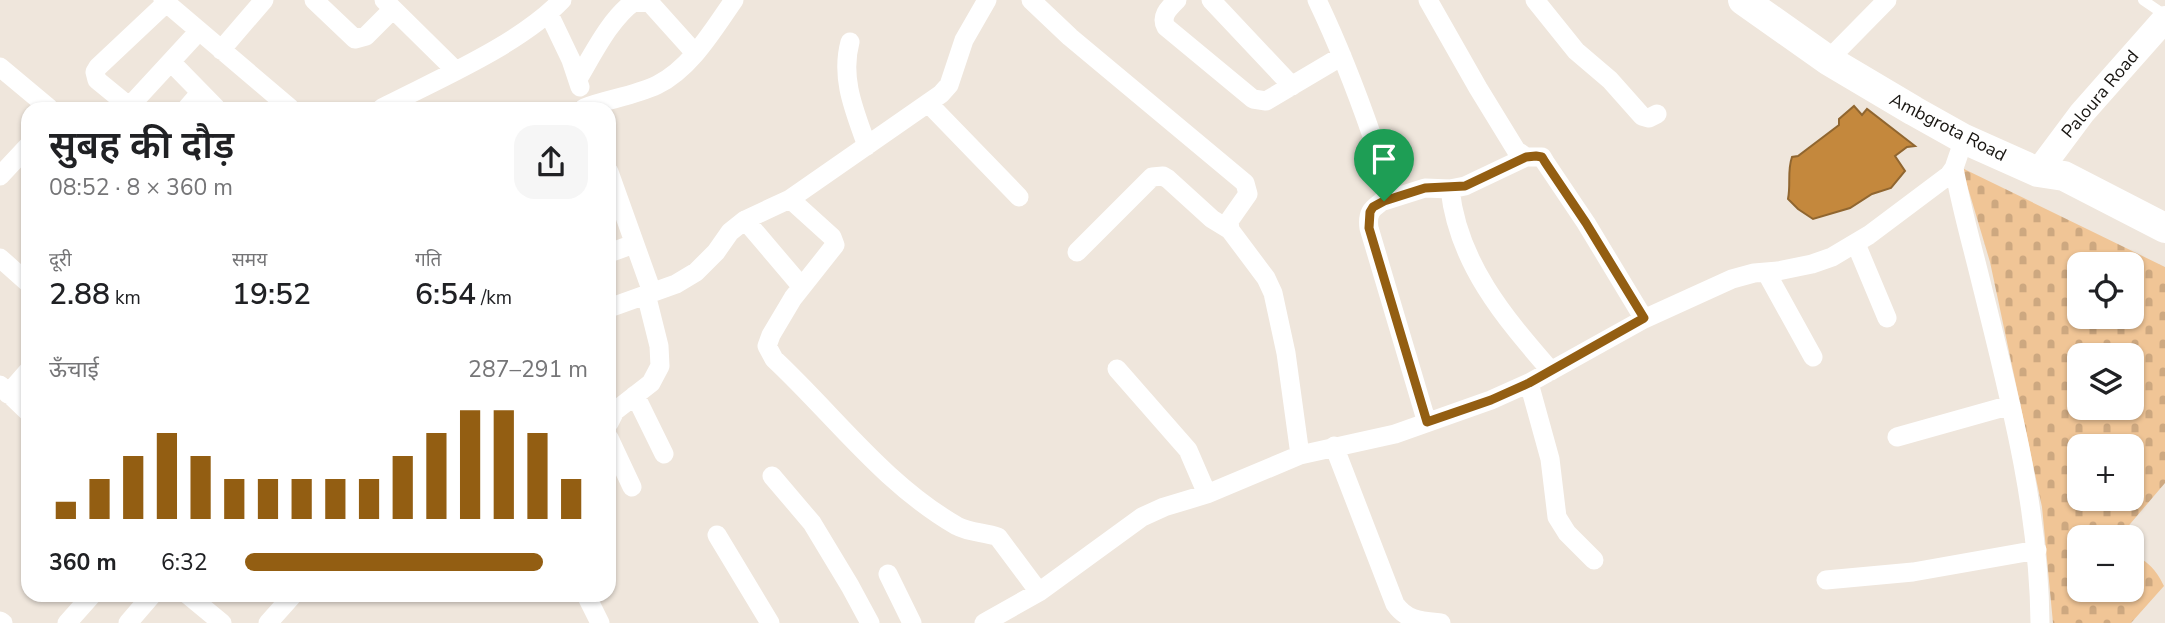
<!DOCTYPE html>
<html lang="hi">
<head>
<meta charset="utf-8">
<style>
  :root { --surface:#fff; --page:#f6f6f6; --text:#202124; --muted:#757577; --accent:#935e12 }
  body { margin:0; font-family:"Nunito Sans","Noto Sans Devanagari",sans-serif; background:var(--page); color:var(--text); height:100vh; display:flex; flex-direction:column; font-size:26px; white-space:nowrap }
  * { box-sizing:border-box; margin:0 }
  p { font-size:23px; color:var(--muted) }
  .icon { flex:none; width:38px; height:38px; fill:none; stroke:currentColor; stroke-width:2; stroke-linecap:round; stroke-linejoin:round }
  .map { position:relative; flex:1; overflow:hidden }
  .sheet { position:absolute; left:21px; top:102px; width:595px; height:500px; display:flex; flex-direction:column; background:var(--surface); border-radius:21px; box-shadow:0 2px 5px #0004 }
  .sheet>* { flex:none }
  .tools { position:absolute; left:2067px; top:252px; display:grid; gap:14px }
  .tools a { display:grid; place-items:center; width:77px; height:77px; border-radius:14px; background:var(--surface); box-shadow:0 2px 5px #0004; font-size:35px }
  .pin { position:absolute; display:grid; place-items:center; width:60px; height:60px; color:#fff; margin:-72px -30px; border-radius:50% 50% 50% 0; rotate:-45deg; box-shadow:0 0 7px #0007 }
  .pin .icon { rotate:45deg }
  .round { display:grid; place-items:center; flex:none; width:74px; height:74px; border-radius:21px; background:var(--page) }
  .overview { display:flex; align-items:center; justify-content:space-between; height:119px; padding:0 28px }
  h1 { font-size:38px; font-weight:600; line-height:52px }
  .metrics { display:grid; grid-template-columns:repeat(3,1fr); gap:10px; height:119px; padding:7px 28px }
  .metrics div { display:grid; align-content:center }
  .metrics b { font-size:30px; font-weight:600 }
  .metrics small { font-size:19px; font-weight:400 }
  .metrics p { font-size:19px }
  .chart { height:196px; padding:14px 28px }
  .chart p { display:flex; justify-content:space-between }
  .chart svg { width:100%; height:126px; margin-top:7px; stroke:var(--accent); stroke-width:6 }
  ul { padding:0 28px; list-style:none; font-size:23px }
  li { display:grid; grid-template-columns:112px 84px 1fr; align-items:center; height:52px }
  li i { height:18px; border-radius:9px; background:var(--accent) }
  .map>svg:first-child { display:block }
  .cemetery { fill:url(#cemetery-stones); fill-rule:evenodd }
  .water { fill:#c4883d; stroke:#906630; stroke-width:2 }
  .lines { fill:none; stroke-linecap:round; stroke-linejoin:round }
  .lane { stroke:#fff; stroke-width:10 }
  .street { stroke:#fff; stroke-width:19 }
  .secondary { stroke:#fff; stroke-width:26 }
  .primary { stroke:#fff; stroke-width:30 }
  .route-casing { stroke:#fff; stroke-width:14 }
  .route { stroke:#935e12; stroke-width:9 }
  .labels { text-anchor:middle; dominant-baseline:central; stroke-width:5; stroke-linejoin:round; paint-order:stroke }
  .street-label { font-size:18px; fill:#181511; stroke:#fff }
</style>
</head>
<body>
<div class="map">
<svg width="2165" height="623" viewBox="0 0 2165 623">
  <defs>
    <pattern id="cemetery-stones" width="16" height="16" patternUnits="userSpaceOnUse" patternTransform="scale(1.75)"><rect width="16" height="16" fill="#f0c596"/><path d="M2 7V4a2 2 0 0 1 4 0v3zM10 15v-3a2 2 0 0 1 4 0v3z" fill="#cda880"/></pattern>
  </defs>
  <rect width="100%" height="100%" fill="#efe6dc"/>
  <path class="cemetery" d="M1962,168L2165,267V483L2119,537H2079V590H2132V553C2148,562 2156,569 2164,586L2131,623H2053L2042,507L1990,262ZM2079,264H2132V317H2079ZM2079,355H2132V408H2079ZM2079,446H2132V499H2079Z"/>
  <path class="water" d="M1854,106L1862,115L1867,109L1915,146L1907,147L1895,156L1905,171L1891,188L1872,194L1850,208L1813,219L1798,209L1788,199C1791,184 1787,171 1792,157L1798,156L1839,125V119Z"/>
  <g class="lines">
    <path class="lane" d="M2143,0L2165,15"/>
    <path class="street" d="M163,0L290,108
      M314,0L355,39L366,36L393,9
      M384,0L455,70
      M1031,0L1070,37L1245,183L1248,194L1229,221L1230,230L1266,278L1273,293L1286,353L1300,455
      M1177,0C1169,8 1160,16 1166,27L1253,99L1266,101L1342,56
      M1211,0L1292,86
      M1317,0C1338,44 1356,90 1372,136C1378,152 1387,171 1387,188C1388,209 1365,200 1369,228L1427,423
      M1428,0L1478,88L1516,150L1526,157H1542L1545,162L1586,223L1644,319
      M1535,0L1576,51L1610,80L1642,116L1649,118L1657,114
      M549,14L571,60L580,87
      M850,42C840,79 855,112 867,146
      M221,50L264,0
      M1828,60L1887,0
      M171,62L216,108
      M0,67L49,108
      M578,79C593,54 611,17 635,1L650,3L695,53
      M928,103L1019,197
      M130,107L97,80L95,72L98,67L166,3
      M128,108L199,31
      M187,108L200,93
      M382,108C438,79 519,45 562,0
      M584,108C607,99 634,96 657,85C691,68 713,30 734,0
      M1954,168C1961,207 1972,245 1981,282C2009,395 2039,507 2040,623
      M609,172L652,292
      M0,176L28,146
      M1450,189C1458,263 1504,317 1551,371
      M790,199L832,237L835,245L793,298L771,335L767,346L774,359C834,415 884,484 957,526C970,533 985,532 998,537L1039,592
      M1384,201L1425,188L1450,189L1465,186L1526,157
      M745,220L802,287
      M1856,244L1887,318
      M1077,252L1152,177L1163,176L1168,179L1212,219L1230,230
      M609,253L634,244
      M0,258L28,283
      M1766,272L1813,357
      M609,308L676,284L696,272L716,252L730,232L745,220L790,199L941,94L949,85L964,40L987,0
      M1117,369L1188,450L1207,494
      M1529,383L1550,459L1557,517L1567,533L1594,560
      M0,385L28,412
      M8,394L28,371
      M635,395L664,454
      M609,423L615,411L651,383L660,366L659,346L646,294
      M1897,437L2011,405
      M609,438L632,487
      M1334,446L1395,604C1407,621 1421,621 1441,623
      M772,476L812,523L850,586L870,623
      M717,535L770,623
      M888,574L912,623
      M1826,580L1913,572L2037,550
      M188,595L222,623
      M586,595L600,623
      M0,621L3,623
      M67,623L92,595
      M128,623L152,595
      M268,623L293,595
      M984,623L1039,592L1142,517L1164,507L1207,494L1300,455L1395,434L1491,400L1529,383L1644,319L1732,279L1754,273L1778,271L1812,264L1832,257L1869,235L1949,175L1954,168L1964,139"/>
    <path class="secondary" d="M2038,172L2082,113L2165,19"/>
    <path class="primary" d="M1743,0L1828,60L1914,111L1964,139L2038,172L2064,176L2165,228"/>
  </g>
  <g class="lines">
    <g class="route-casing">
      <path id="route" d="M1536,156L1542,157L1545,162L1586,223L1644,318L1529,383L1491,400L1427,422L1369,228L1370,212L1373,207L1384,201L1425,188L1465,186L1526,157Z"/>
    </g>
    <use href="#route" class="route"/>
  </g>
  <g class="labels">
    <g class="street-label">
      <text transform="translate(2100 94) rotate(-50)">Paloura Road</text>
      <text transform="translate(1948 127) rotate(27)">Ambgrota Road</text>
    </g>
  </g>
</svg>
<div class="tools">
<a><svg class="icon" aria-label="locate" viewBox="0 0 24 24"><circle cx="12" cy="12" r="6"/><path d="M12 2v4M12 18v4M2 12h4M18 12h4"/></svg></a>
<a><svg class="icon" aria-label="layers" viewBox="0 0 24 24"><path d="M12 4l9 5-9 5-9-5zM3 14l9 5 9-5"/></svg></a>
<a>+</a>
<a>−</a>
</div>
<div class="pin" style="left:1384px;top:201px;background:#1e9e55"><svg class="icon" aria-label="arrive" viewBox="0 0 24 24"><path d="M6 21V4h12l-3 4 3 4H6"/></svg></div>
<section class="sheet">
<div class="overview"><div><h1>सुबह की दौड़</h1><p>08:52 · 8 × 360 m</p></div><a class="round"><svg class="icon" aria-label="share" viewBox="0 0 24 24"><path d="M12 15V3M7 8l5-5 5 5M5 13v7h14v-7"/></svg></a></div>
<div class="metrics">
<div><p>दूरी</p><b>2.88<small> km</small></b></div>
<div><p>समय</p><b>19:52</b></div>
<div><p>गति</p><b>6:54<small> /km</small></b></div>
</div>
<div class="chart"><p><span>ऊँचाई</span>287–291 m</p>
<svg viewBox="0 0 160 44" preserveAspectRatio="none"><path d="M5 44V38M15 44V30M25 44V22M35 44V14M45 44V22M55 44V30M65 44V30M75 44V30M85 44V30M95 44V30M105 44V22M115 44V14M125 44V6M135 44V6M145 44V14M155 44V30"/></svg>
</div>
<ul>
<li><b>360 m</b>6:32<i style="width:87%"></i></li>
</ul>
</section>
</div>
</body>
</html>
